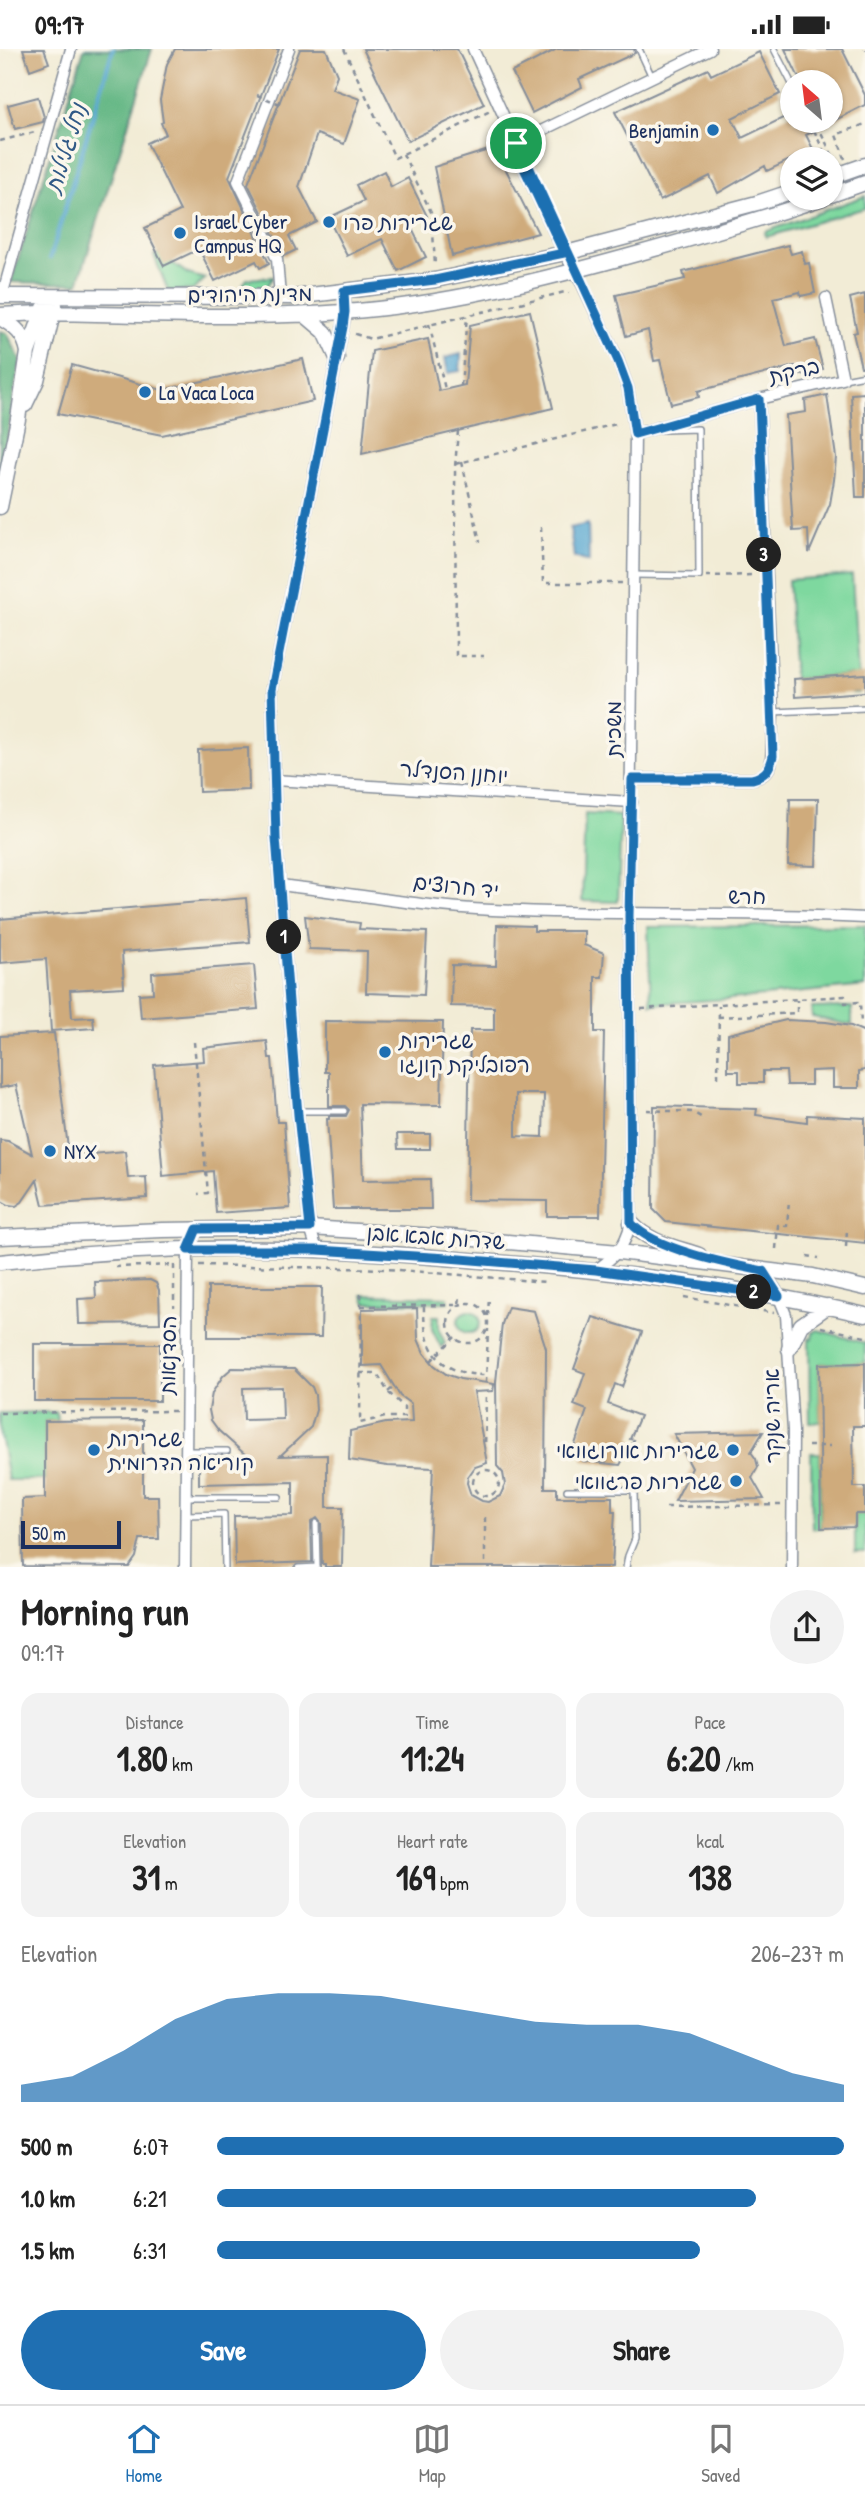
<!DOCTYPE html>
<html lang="en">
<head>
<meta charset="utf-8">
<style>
  :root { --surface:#fff; --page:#f2f2f2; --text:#222; --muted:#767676; --line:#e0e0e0; --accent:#1f6fb2 }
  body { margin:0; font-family:"Patrick Hand","Playpen Sans Hebrew",sans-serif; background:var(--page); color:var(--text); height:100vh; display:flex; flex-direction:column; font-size:26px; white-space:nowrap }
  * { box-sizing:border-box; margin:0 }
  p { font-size:23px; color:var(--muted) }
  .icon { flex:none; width:38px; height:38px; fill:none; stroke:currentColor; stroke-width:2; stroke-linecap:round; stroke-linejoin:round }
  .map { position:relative; height:1518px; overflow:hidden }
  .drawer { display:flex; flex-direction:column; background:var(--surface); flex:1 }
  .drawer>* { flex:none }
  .needle { width:46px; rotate:332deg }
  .buttons { position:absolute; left:780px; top:21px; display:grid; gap:14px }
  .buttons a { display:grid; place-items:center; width:63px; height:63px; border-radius:50%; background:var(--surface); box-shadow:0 2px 5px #0004; font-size:35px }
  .scale { position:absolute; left:21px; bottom:18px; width:100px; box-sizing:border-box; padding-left:7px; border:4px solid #1b2f5e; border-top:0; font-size:19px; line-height:24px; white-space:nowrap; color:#1b2f5e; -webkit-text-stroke:5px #fbf7ec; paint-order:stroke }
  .pin { position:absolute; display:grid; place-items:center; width:60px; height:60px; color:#fff; margin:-30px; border:4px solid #fff; border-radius:50%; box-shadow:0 2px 7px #0007 }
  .km { position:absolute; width:35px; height:35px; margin:-18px; border-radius:50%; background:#222; color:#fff; font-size:19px; line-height:35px; text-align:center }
  .round { display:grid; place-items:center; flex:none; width:74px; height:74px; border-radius:37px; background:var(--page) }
  .overview { display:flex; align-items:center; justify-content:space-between; height:119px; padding:0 21px }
  h1 { font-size:38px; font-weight:800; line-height:52px }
  .metrics { display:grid; grid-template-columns:repeat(3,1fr); gap:10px; height:119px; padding:7px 21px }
  .metrics div { display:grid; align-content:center; border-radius:18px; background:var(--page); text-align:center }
  .metrics b { font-size:35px; font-weight:800 }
  .metrics small { font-size:19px; font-weight:400 }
  .metrics p { font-size:19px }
  .chart { height:196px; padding:14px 21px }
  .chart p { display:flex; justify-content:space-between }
  .chart svg { width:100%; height:126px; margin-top:7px; fill:var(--accent); opacity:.7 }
  .cta { display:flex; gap:14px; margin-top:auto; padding:14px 21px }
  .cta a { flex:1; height:80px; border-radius:42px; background:var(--accent); color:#fff; font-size:28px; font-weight:800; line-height:80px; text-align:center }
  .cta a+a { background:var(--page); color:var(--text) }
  ul { padding:0 21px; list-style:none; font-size:23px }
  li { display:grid; grid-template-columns:112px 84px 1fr; align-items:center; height:52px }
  li i { height:18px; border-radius:9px; background:var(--accent) }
  .status { display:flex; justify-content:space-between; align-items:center; height:49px; padding:0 35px; background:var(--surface); direction:ltr }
  .status svg { height:19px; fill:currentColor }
  .dock { display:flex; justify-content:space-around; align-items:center; height:98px; border-top:2px solid var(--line); background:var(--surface); font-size:19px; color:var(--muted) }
  .dock a { display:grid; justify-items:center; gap:4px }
  .dock .current { color:var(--accent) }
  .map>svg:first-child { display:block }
  .green { fill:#7ed89f; stroke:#4c847e; stroke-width:2 }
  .forest { fill:#66b886; stroke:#407472; stroke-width:2 }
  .water { fill:#57a7d1; stroke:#396b98; stroke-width:2 }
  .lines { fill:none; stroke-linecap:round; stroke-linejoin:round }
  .stream { stroke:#57a7d1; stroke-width:4.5 }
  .building { fill:#cfab7b; fill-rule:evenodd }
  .lane-casing { stroke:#868e9a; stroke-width:8 }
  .street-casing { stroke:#868e9a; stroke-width:13 }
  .secondary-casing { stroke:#868e9a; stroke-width:17 }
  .path { stroke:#868e9a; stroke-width:2.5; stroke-dasharray:5 5; stroke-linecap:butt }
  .lane { stroke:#fff; stroke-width:5 }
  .street { stroke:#fff; stroke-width:10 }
  .secondary { stroke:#fff; stroke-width:14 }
  .path-bridge { stroke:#868e9a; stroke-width:2.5; stroke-dasharray:5 5; stroke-linecap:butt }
  .route-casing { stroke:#fff; stroke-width:14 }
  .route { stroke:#1f6fb2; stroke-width:9 }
  .poi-dot { fill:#1f6fb2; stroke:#fbf7ec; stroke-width:2.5 }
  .labels { text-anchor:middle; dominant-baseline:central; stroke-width:7; stroke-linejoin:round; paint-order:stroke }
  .poi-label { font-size:21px; fill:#1b2f5e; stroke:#fbf7ec; text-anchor:start }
  .street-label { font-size:21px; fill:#1b2f5e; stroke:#fbf7ec }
  .water-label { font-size:23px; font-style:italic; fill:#305986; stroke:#fbf7ec }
</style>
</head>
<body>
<div class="status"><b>09:17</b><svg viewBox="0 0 49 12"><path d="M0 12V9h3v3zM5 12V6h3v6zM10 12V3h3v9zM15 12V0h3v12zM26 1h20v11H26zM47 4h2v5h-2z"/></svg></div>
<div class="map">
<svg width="865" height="1519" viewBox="0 0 865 1519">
  <rect width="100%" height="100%" fill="#fbf7ec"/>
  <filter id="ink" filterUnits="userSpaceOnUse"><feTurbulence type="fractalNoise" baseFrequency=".0143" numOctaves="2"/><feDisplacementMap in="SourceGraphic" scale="14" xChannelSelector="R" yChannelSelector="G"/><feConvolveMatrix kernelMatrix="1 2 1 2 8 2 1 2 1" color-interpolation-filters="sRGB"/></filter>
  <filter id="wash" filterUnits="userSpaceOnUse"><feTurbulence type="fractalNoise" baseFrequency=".00686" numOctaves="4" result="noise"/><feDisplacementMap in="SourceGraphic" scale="28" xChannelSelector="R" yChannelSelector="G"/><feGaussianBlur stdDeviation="1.57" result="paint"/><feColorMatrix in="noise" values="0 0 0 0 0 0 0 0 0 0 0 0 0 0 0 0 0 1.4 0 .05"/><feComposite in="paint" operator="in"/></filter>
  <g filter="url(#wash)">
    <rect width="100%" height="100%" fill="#f2ecd6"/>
    <path class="green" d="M865,147V159L766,188L765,183Z
      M160,205L188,225L205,230L193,241L168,242L154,206Z
      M273,228L266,238L241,240L247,230Z
      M852,526L859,644H852L851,626L794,630L788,531Z
      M585,765L621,767L618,853L582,852Z
      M865,876V937L743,949L651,955L648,878Z
      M852,958V976L812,968L811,959Z
      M363,1246L448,1248V1253L366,1254Z
      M458 1273a11 11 0 1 1 22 0a11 11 0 1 1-22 0Z
      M433,1267H439V1281L445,1294L441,1298L432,1280Z
      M818,1281L865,1294V1314L819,1315L820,1373H810L809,1289L812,1290L813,1283Z
      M56,1363L57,1372H45V1431H8L0,1385V1364Z
      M811,1404H820L821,1479H812Z
      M855,1465H865V1504H855Z"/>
    <path class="forest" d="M84,0H152L78,235L11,233Z
      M0,282L7,284L21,312L16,332L0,435Z"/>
    <path class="water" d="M461,305L460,322L448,324L445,309Z
      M588,475L589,513L574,508L570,479Z"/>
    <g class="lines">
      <path class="stream" d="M50,209L113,0"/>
    </g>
    <g id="blocks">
      <path class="building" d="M23,0H44L49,14L30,21Z
        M175,0H279L229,128L269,214L260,219L256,212L215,232L199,200L164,217L145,179L180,162L147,94L166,85L161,74L163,73L160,51L167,15Z
        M300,0H326L337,26L332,40L360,50L344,95L317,85L299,138L317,173L289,187L296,201L284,207L248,135Z
        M363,0H457L484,55L408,92Z
        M557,0H634L635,4L579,30L582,38L532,64L512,23Z
        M785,0H842L865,46V56L806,86L813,100L767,122L765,117L718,144L710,127L660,152L615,63L708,20L711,26L759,3L780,45L732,69L742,89L793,64V72H831V33H801Z
        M38,48L44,68L43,73L15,80L8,56Z
        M495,99L538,184L452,207L434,118Z
        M384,122L391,138L408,129L427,167L410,176L426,208L398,222L382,190L347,207L328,169L364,152L356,136Z
        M788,196L791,205L802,202L805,215L809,214L815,244L801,247L800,243L773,249L786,297L815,290L823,320L797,327L795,317L698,342L699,348L671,355L660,311L654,312L648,281L626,287L616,246L685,230L683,223Z
        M865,245V318H861L853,284L857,283L850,249Z
        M530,262L553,359L362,405L372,302L428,290L439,342L465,336L470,276Z
        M303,310L313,352L162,386L58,365L72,316L162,341Z
        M865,344V448H856L851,345Z
        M827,346L836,408L834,431L830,455L809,504L808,481L793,482L786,366L806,363L805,351Z
        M865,625V643L795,648L794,630Z
        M248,699L249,741L199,743L198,701Z
        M790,750H818L816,817L788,816Z
        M246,849L250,893L122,903L124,938L70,941L72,969L93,968L94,979L51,982L46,910L0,914V870Z
        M305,867L360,874L359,880L427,883L424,946L366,944L367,902L309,900Z
        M497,876L534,877V882H584V896L604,904L602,928H595V983H604L600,1167H547V1152L467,1151L470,981H494V958L451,957L452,916L496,917ZM516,1045H544L543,1088L516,1087Z
        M254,916L258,960L141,969L139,945L153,944L152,924Z
        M786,971L826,973L851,977L865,983V1021L859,1022V1039H833V1021L811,1022V1036H787L786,1022H763V1034H739V1022H728V985Z
        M325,972L443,973L441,1056L360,1055L363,1131L430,1130L431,1160H333L327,1070H329V1067H346L349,1061L345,1057H329V1023H325Z
        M54,984L69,1107L125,1102L128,1129L146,1128L147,1149L43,1156L37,1131L22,1153L16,1157L9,1156L0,1151V1091L8,1092L32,1105L16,1036L0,1039V987Z
        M267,992L269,1009H272L277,1073H284L290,1159L216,1164L213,1122L163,1127L154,1016L204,1012L203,999Z
        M654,1057L757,1060L756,1066L807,1073V1066L865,1069V1194L666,1173L653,1160Z
        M397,1085H430V1100H398Z
        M150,1231L156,1234L159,1241L160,1274L79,1275L78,1250L96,1249L95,1233Z
        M208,1238H322L321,1288H208Z
        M508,1258L534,1262L546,1299L545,1439H557V1448H612V1462H615L612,1518H428L433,1419L387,1417L349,1411L350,1382L386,1374L412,1373L411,1355L400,1347L381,1316L362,1317V1260L417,1259L418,1290L424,1304L434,1316L446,1325L460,1330L494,1335L493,1342L474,1343L487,1414L475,1418L468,1428L467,1434L471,1446L482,1452L488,1453L500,1447L505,1436L503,1424L497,1417L496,1333L502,1275Z
        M593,1268L642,1283L622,1338L615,1335L608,1355L640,1367L630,1390L634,1391L620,1416L583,1412V1404L573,1401L587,1361L574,1356L585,1324L574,1320Z
        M34,1295H160V1352H34Z
        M865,1314V1377H853L854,1438H865V1465H855V1478L821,1479L819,1315Z
        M232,1319L294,1320L312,1338L315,1346L316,1361L311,1378L280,1407L327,1406V1458H343L342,1518H325V1515H322L321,1474L317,1469L311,1473L312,1513L235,1516L234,1467L293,1466V1433L199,1435V1408H248L219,1382L211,1371L209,1361L212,1344L223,1327ZM282,1338L283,1370L244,1371L243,1339Z
        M143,1371V1447H158L159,1490H140L136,1508L129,1518L23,1517L22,1450L45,1449V1372Z
        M763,1383L751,1403L756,1410L758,1418L752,1429L764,1450L675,1452L692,1419L674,1385Z"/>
    </g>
  </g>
  <g filter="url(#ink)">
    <use href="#blocks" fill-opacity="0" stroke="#868e9a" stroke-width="2"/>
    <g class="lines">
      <g class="lane-casing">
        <path id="lane" d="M639,0L652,28
          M774,0L793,37
          M844,330L865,326
          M633,526L699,527L698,380L663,381
          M773,663L865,659
          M297,1062H344
          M186,1402H227
          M567,1441H634L635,1490L628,1507L626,1519
          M186,1448H279
          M186,1466L224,1465L225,1519
          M298,1519L317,1518L316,1474"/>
      </g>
      <g class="street-casing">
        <path id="street" d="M473,0L516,94L521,98
          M516,94L515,100L564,204L582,235L618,311L628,339L635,385L629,866L631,1174C624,1199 617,1206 596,1221
          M516,94L710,0
          M2,247L71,0
          M280,248L277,210L238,132L289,0
          M635,385L759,350L843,330L826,249
          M632,730H752C762,728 767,724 771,715L773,663L759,350
          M274,731L632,753
          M280,836C350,844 421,858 492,861C616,867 741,862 865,869
          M317,1201L310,1179L298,1066L276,789L272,640L343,278L346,263L344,242
          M763,1222L776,1241L786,1266L793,1382L792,1519
          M185,1519L188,1201L197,1180"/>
      </g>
      <g class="secondary-casing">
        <path id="secondary" d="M831,128L865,116
          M831,146L865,134
          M0,247L294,248L435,231L570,203L757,154L793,142
          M0,266L41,264C142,265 243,271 343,263C444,256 543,231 640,204C701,187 762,170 823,149
          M305,266L325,283L337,309
          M0,269C15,277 25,286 28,303
          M25,356L37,331L55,256
          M0,458L18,370L28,303L44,259
          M631,1174C648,1193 675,1198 699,1206
          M0,1188L162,1181L310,1179L452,1188L619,1203L813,1227L865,1239
          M0,1213C105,1201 213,1197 318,1201C376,1203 435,1208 493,1213C618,1223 743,1237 865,1266
          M789,1300L801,1276L828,1257"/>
      </g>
      <path class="path" d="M344,0L395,109L490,62
        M865,0V1
        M810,72L827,110
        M817,75L835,112
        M0,92L35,83
        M403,105L432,165L435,217
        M845,110L836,86L865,75
        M429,275L445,340
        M355,285L371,290L565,243L569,244
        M461,337L467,267
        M458,382L455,418L456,607H484
        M462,413L480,493
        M455,415L620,374
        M541,478L543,534H622
        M706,527L755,526
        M641,960L845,947V954L860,953L861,977
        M718,968L797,964V951
        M194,993L208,1144L198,1145
        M718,1029L719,957
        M647,1061L692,1063L701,1068
        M846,1198L847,1180
        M776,1200L778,1176L787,1177L789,1152
        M807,1207L819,1209
        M174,1216V1258
        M199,1216L387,1220L546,1233
        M115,1218L175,1216
        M684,1248L774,1264
        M448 1274a20 20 0 1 1 40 0a20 20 0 1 1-40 0Z
        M361,1257L459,1256L460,1247
        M424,1257C423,1300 439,1326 486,1326
        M488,1267L489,1247
        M821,1278L865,1288
        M431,1312L455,1288
        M360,1324H377L388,1343L404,1358V1368H385L360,1374L361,1257V1245
        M486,1333L488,1280
        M388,1343L394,1338
        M0,1364L175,1362
        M808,1397H831
        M485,1403L486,1342
        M473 1434a13 13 0 1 1 26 0a13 13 0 1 1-26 0Z
        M666,1458L782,1456
        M485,1468V1519"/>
      <use href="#lane" class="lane"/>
      <use href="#street" class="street"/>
      <use href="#secondary" class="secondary"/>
      <path class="path-bridge" d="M257,46L280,55"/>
    </g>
  </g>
  <g class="lines" filter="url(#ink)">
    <g class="route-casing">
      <path id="route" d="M516,94L520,98L618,312L628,339L635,385L759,350L773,707C770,720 765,727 752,730H632L629,866L631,1174C653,1200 728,1215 763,1222L779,1247L596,1221L448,1209L317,1201H188L197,1180L310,1179L298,1066L276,789L272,640L343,278L345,263L344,242L435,231L564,204L515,100Z"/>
    </g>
    <use href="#route" class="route"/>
  </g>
  <g class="poi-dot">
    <circle cx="713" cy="81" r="7"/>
    <circle cx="329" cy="173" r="7"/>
    <circle cx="180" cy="184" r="7"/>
    <circle cx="145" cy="343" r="7"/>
    <circle cx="385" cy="1003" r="7"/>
    <circle cx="50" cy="1102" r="7"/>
    <circle cx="94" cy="1401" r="7"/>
    <circle cx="733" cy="1401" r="7"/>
    <circle cx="736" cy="1432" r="7"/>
  </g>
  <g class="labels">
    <g class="poi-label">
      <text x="699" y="81" text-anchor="end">Benjamin</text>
      <text x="194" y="172">Israel Cyber<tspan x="194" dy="24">Campus HQ</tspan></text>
      <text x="343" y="173">שגרירות פרו</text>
      <text x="159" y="343">La Vaca Loca</text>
      <text x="399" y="991">שגרירות<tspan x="399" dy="24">רפובליקת קונגו</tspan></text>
      <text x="64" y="1102">NYX</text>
      <text x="108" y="1389">שגרירות<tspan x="108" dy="24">קוריאה הדרומית</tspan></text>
      <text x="719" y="1401" text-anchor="end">שגרירות אורוגוואי</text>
      <text x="722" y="1432" text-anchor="end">שגרירות פרגוואי</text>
    </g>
    <g class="street-label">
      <text transform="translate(250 245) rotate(-1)">מדינת היהודים</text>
      <text transform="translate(794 322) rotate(-13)">ברקת</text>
      <text transform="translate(613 680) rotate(-90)">משכית</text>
      <text transform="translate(454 723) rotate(4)">יוחנן הסנדלר</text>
      <text transform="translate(456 837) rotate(6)">יד חרוצים</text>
      <text x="747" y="847">חרש</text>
      <text transform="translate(436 1188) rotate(4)">שדרות אבא אבן</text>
      <text transform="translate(168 1306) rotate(-89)">הסדנאות</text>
      <text transform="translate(772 1367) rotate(-91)">אריה שנקר</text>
    </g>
    <g class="water-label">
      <text transform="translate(65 99) rotate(-73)">נחל גלילות</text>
    </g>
  </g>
</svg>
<div class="buttons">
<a><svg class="needle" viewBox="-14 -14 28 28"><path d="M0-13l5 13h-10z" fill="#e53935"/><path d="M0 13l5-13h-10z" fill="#767676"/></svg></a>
<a><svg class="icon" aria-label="layers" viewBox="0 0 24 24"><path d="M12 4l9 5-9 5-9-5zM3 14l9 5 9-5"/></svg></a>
</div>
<div class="scale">50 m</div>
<div class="pin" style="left:516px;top:94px;background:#1e9e55"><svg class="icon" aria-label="arrive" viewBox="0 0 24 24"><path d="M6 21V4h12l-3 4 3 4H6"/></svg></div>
<b class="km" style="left:284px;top:888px">1</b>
<b class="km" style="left:754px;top:1243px">2</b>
<b class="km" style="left:764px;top:506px">3</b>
</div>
<section class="drawer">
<div class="overview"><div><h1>Morning run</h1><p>09:17</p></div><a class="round"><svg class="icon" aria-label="share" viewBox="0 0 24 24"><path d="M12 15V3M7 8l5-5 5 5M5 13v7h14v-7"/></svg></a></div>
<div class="metrics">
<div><p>Distance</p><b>1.80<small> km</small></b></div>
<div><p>Time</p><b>11:24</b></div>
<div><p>Pace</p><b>6:20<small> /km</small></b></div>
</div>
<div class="metrics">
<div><p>Elevation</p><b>31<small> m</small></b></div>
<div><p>Heart rate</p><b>169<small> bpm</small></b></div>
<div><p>kcal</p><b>138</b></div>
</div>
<div class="chart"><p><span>Elevation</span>206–237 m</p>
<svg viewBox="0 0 160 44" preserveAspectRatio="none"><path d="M0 44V38L10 35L20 26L30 15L40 8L50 6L60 6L70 7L80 10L90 13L100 16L110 17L120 17L130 20L140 27L150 34L160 38V44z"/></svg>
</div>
<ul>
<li><b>500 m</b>6:07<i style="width:100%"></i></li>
<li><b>1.0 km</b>6:21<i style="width:86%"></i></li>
<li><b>1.5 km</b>6:31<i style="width:77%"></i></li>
</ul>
<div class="cta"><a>Save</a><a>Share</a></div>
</section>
<nav class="dock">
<a class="current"><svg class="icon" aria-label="home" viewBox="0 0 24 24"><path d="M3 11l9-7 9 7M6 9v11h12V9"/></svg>Home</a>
<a><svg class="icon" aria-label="map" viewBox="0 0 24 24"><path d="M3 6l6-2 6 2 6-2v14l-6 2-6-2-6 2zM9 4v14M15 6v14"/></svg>Map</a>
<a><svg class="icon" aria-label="saved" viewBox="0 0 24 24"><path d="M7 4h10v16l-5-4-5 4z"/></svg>Saved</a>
</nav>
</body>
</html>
